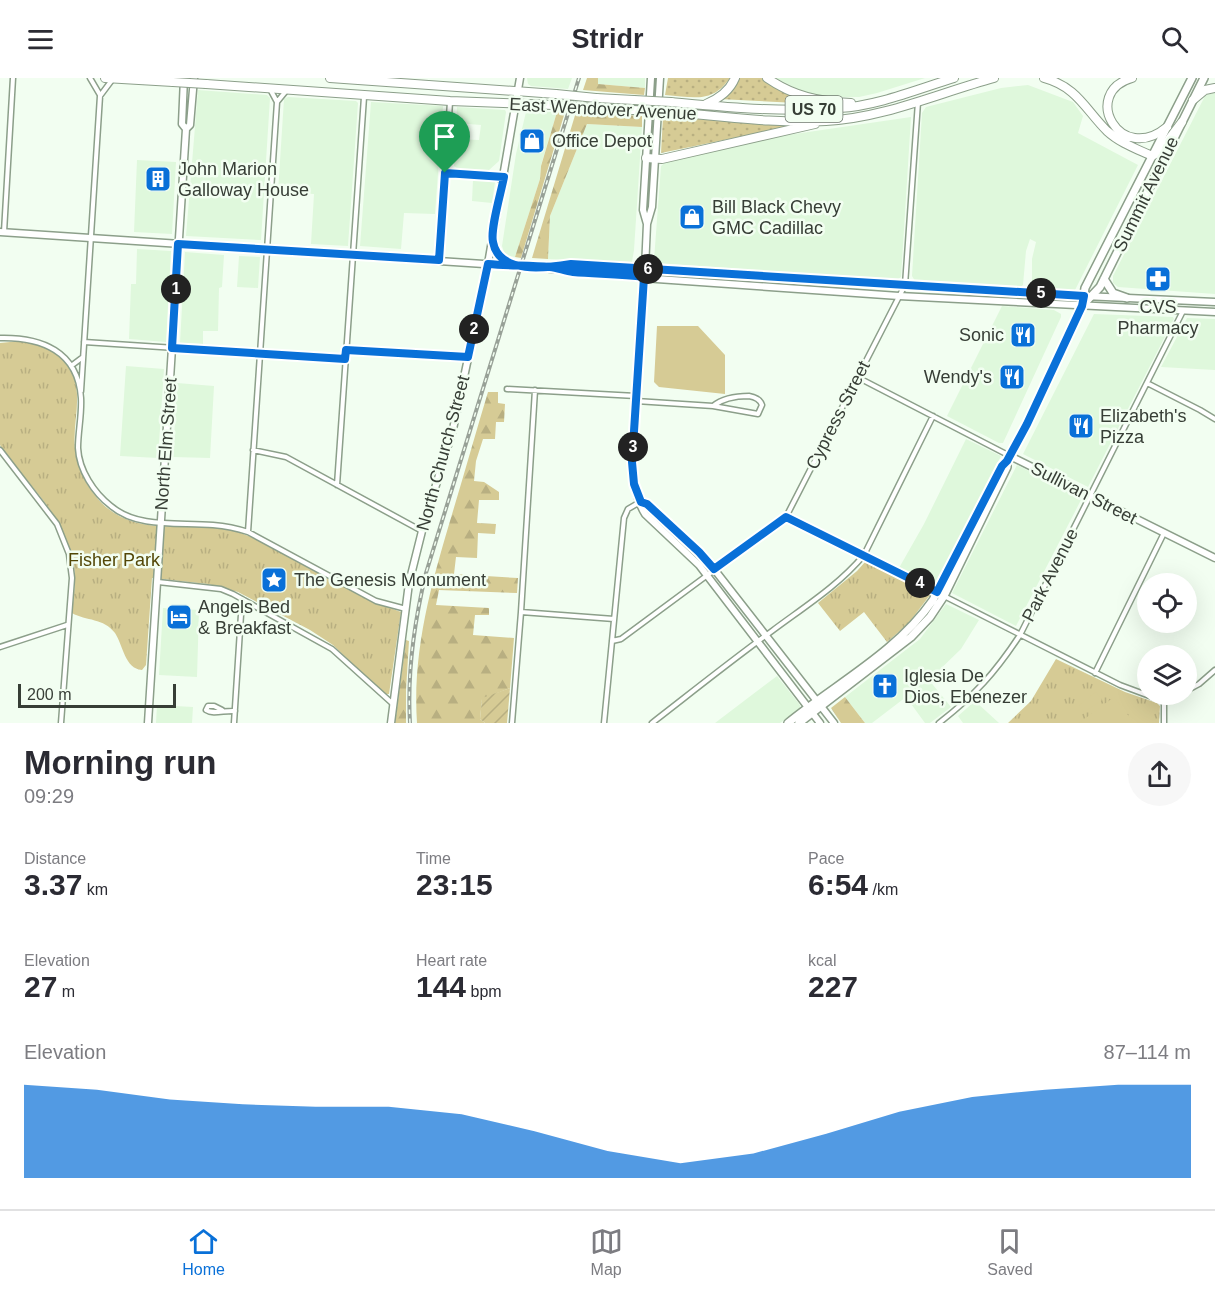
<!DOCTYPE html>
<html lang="en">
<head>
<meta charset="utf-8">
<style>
  :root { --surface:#fff; --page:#f7f7f7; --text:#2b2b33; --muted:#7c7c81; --line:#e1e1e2; --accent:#0970d8 }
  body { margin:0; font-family:Arial,sans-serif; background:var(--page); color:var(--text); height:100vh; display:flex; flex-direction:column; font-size:22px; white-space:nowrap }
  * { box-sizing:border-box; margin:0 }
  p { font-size:20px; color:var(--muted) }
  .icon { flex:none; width:33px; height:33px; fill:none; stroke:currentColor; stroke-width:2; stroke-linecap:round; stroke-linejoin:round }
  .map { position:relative; height:645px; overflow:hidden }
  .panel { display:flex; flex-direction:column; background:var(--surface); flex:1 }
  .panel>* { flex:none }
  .buttons { position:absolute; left:1137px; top:495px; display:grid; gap:12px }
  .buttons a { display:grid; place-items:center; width:60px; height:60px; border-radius:50%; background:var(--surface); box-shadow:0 6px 24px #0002; font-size:30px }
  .scale { position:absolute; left:18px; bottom:15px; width:158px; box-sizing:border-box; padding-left:6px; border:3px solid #373e36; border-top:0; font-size:16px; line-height:21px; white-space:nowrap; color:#373e36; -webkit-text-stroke:4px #f2fef1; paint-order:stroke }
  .pin { position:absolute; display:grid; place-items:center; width:51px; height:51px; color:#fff; margin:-62px -26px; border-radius:50% 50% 50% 0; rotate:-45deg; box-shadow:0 0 6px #0007 }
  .pin .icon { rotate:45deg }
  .km { position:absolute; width:30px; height:30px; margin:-15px; border-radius:50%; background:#222; color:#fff; font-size:16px; line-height:30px; text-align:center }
  .round { display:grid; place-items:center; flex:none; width:63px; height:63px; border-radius:32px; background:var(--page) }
  .overview { display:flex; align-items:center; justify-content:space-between; height:102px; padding:0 24px }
  h1 { font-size:33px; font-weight:600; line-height:45px }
  .metrics { display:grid; grid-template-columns:repeat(3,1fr); gap:9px; height:102px; padding:6px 24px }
  .metrics div { display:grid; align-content:center }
  .metrics b { font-size:30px; font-weight:600 }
  .metrics small { font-size:16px; font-weight:400 }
  .metrics p { font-size:16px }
  .chart { height:168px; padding:12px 24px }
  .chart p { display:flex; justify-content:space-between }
  .chart svg { width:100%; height:108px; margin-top:6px; fill:var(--accent); opacity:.7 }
  header { display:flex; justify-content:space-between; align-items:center; height:78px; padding:0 24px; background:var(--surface); font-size:27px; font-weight:600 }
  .dock { display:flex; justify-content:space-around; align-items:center; height:84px; border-top:2px solid var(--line); background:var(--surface); font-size:16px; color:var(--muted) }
  .dock a { display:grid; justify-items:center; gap:3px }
  .dock .on { color:var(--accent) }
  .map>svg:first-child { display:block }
  .built { fill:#dff8dc }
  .grass { fill:url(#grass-dots) }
  .forest { fill:url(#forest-firs) }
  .park { fill:url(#park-tufts) }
  .garden { fill:url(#garden-furrows) }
  .pitch { fill:#d6cb95 }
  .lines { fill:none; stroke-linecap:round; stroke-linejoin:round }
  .street-casing { stroke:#8c9f8a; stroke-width:7 }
  .secondary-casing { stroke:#8c9f8a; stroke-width:9 }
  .primary-casing { stroke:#8c9f8a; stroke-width:10 }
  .highway-casing { stroke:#8c9f8a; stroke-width:10 }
  .street { stroke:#fff; stroke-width:4 }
  .secondary { stroke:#fff; stroke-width:6 }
  .primary { stroke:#fff; stroke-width:7 }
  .highway { stroke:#fff; stroke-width:8 }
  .rail-casing { stroke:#98a197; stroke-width:4 }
  .rail { stroke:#f2fef1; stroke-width:1.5; stroke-dasharray:4.5; stroke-linecap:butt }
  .secondary-bridge-casing { stroke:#8c9f8a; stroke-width:9; stroke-linecap:butt }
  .highway-bridge-casing { stroke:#8c9f8a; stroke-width:10; stroke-linecap:butt }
  .secondary-bridge { stroke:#fff; stroke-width:6 }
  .highway-bridge { stroke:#fff; stroke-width:8 }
  .route-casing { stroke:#fff; stroke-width:12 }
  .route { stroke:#0970d8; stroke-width:8 }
  .labels { text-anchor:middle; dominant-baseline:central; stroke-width:5; stroke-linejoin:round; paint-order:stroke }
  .shield { fill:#f2fef1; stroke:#6f786e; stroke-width:1.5 }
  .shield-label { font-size:16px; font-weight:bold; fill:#373e36 }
  .street-label { font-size:18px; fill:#373e36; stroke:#f2fef1 }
  .poi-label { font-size:18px; fill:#373e36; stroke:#f2fef1; text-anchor:start }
  .park-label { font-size:18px; fill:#534707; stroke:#f2fef1 }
</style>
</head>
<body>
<header><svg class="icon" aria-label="menu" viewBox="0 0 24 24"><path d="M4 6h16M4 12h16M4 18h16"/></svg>Stridr<svg class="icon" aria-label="search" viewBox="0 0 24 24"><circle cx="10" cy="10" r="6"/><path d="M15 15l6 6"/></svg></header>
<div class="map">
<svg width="1215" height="645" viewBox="0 0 1215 645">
  <defs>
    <pattern id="grass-dots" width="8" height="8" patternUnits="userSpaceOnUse" patternTransform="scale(1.5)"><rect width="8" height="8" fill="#d6cb95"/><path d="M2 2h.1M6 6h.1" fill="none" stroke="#b8af81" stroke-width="1.8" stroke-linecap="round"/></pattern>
    <pattern id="forest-firs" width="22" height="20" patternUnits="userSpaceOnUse" patternTransform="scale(1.5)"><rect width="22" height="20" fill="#d6cb95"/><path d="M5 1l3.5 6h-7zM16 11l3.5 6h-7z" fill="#b8af81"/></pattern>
    <pattern id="park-tufts" width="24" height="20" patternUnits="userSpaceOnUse" patternTransform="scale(1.5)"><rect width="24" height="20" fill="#d6cb95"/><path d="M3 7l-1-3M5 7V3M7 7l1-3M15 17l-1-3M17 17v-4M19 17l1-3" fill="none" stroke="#b8af81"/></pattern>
    <pattern id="garden-furrows" width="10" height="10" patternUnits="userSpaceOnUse" patternTransform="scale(1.5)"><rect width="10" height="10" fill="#d6cb95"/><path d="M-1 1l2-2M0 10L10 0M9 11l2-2" fill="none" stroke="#b8af81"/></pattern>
  </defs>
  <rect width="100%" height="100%" fill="#f2fef1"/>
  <path class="built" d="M527,0H572L568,11L531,8L528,6Z
    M598,0H645V10L598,6Z
    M775,0H925L877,15L859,19H840L817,17L800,12Z
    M1028,7L1073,24L1083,38L1078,55L1138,87L1074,214L1034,210L1032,207V181L1036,164L1030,161L1026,173L1023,207L1019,210L915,203L912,198L922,35L926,29L1001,10Z
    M198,12L267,17L270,20L261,162L186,158Z
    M1215,14V216L1118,209L1113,205V198L1205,18Z
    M288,19L356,23L358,25L348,168L311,166L314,116L278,114L284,21Z
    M371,24L443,28L435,136L404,135L401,171L360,168Z
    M457,29L505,32L506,34L499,83L489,92L458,91L454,88L455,61L479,62L481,47L456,45Z
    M526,34H557L541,87L540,101L515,179L505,177L502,168L516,76Z
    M911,39L901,199L897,202L657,185L654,182L661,88L667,83L754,62Z
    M587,46L642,49L634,172L632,184L548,181L550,138Z
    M137,82L176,84L172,156L134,154Z
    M473,102L495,104L492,125L472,123Z
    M137,171L171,173L166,264L129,261L131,206H136Z
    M185,174L224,177L222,209L219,210L218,253H203V266L180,265Z
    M239,178L260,179L258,210L237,209Z
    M1002,228L1054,232L1061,236V239L1003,365H999L947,338Z
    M1094,236L1173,239L1174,241L1088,409L1023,376Z
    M1187,240L1215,241V292L1161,289Z
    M126,288L164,291L158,380L120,378Z
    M177,305L214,308L210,380L173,379Z
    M966,361L1001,378L935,508L899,490L924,446Z
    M1017,387L1082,420L1016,548L952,515Z
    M946,526L979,542L961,571L929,602L951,629L930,645H925L906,619L872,645H865L845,619L920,561Z
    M163,530L199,532L197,599L159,597Z
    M777,598L800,627V631L780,645H715Z
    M975,623L999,645H963L958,638Z
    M157,627L193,629L192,645H156Z"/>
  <path class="grass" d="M668,0H730C712,26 693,19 665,17Z
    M737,0H763L817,26L719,21Z
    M663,39L796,47L661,75Z"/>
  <path class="forest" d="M587,0H598V6L645,10L644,17L583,12Z
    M557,34H565L521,180L515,179L540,101L541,88Z
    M576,34L642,38V49L587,46L550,138L548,181L532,180Z
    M488,314H498V325L505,326L504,344H496L495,361H483L476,383L474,403L484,404L499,414V422H479L477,445L496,446L495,456L478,455L477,480L456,479L454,496L518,500L517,515L439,512L436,527L489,530V537H475L473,557L514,560L510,610L482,621L480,641L485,645H417C412,572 432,503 453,433C465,393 476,354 488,314Z
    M406,562L409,563L406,612V645H395Z
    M845,619L865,645H841L831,630Z"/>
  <path class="park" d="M20,263C49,267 76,283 77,316C78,334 73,352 75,371C77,386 84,404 94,416C129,463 183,442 230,452C252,457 271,469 291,480C327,500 363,521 401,534L389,616H384L333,567L310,552L238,514L208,506L152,500L146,587L142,592C125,591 123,567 115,555C104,540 86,543 72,535C73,523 75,510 75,498C72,448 35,413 5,376L0,367V265Z
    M865,484L930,517L908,546L887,564L864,534L840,553L818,525L857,493Z
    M1056,581L1125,614L1157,625L1160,628L1159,645H1008L1031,623Z"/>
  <path class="garden" d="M510,610L507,645H485L480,641L482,620Z"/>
  <path class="pitch" d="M657,248H698L725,277V316L659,309L654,304Z
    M1096,614L1102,622L1084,634L1079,627Z
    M1114,619L1134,645H1079Z"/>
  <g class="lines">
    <g class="street-casing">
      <path id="street" d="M90,0L100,17
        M277,24L286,13
        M445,95L504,100
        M4,154L13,0
        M439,182L450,24
        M0,260C41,259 78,273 81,320C82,337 78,353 78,370C79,392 94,415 111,428C138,451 180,444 213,447C225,448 236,450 248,454L376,523L406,531
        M84,264L345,281
        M346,272L468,279
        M71,288L83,279
        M857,299L1010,378
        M1147,305L1200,332L1215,341
        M507,311L636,318
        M81,313L100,18L112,2
        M749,318C755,319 760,321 762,327L758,336L713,328C723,320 736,318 749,318Z
        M636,323L713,328
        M0,372L57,446L69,476L72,500L61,645
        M253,372L286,379L422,453
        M337,407L364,19
        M786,439L937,515
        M248,454L277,24L270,11
        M158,504L221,511L233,516L332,571L393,626
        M944,518L1120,607L1155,620L1164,621L1179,616
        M521,534L614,541
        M612,563L621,561L786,439L905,207L918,24
        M0,569L67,547
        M1095,595L1164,455
        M1186,613L1199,606L1215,592
        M222,632L214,628H208L206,632C213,637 225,632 235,633
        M234,645L242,521
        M512,645L521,534L535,312
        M604,645L624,440L628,431L640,424
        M652,645C692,614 732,582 772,553C804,529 838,508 864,477L933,338
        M939,645C975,617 995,595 1020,557L1183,233
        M1164,645V621"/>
    </g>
    <g class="secondary-casing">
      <path id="secondary" d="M184,0L182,46L186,51
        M651,0L643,132L647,146L645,191L632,384C632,400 637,423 645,436L699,487L820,645
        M647,146L652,129L660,0
        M0,154L515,188
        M492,163L499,178L512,186
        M532,189L657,201L899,218L1215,234
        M555,189L571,186L1084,218L1215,224
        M1010,378L1215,480
        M641,424C650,427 655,436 662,442C680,458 698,473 714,491L834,645
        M148,645L186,51L190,47L194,0
        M391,645L409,505L422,453L453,351L488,186L520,0"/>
    </g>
    <g class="primary-casing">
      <path id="primary" d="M1104,201L1113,215L1127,220
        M1082,228L1100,209L1204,0
        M788,645C837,605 896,575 933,522L1002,388L1007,383L1027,346L1082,228L1085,210L1192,0
        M799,645L911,559L930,539L944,518L1007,389V383"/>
    </g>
    <g class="highway-casing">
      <path id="highway" d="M105,0L173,4
        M330,0L556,16
        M767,0C793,18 819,24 851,25
        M1044,0C1077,9 1085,31 1107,53C1120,65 1137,71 1152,78L1160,73L1182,44
        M1132,0C1080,15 1120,88 1167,49
        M206,6L450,23L553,27
        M596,20L634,22
        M1193,22L1205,12L1215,10
        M671,24C726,29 784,35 839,30C877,28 918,11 954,0
        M706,26C718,21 730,12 735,0
        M592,30L633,32
        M670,34C722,38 774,46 826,43C884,40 939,15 994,0
        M646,80L662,81L815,46"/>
    </g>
    <use href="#street" class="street"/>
    <use href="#secondary" class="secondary"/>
    <use href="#primary" class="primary"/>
    <use href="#highway" class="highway"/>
    <g class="rail-casing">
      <path id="rail" d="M410,645C407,594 414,545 426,495L579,0"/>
    </g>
    <use href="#rail" class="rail"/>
    <g class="secondary-bridge-casing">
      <path id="secondary-bridge" d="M515,188L532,189"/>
    </g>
    <g class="highway-bridge-casing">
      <path id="highway-bridge" d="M173,4L206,6
        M556,16L596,20
        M634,22L671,24
        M553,27L592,30
        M633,32L670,34"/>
    </g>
    <use href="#secondary-bridge" class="secondary-bridge"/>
    <use href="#highway-bridge" class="highway-bridge"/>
  </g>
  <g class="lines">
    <g class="route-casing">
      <path id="route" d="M445,95L439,182L178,166L172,270L345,281L346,272L468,279L488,186C509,188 529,187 550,189C558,190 565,193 573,194C597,196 621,196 644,199L632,384L634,406L641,424L647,426L699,474L714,491L786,439L937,514L1002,388L1007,383L1027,346L1082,228L1084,218L571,186C547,190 499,197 493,164C490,151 501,115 504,99L445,95"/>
    </g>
    <use href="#route" class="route"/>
  </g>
  <defs>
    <g id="shop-square" transform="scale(1.35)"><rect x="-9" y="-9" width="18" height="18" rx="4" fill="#0970d8" stroke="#f2fef1"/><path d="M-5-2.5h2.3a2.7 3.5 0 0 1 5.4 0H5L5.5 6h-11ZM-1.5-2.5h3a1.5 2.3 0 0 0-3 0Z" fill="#fff"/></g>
    <g id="building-square" transform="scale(1.35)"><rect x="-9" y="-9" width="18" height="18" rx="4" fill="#0970d8" stroke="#f2fef1"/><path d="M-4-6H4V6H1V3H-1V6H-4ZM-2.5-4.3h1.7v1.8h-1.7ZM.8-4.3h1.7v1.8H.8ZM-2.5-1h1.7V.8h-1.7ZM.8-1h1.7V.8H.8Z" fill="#fff"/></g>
    <g id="pharmacy-square" transform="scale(1.35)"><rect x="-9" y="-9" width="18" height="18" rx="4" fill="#0970d8" stroke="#f2fef1"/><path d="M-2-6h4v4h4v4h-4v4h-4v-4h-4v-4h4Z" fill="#fff"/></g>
    <g id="restaurant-square" transform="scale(1.35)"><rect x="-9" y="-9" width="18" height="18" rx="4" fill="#0970d8" stroke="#f2fef1"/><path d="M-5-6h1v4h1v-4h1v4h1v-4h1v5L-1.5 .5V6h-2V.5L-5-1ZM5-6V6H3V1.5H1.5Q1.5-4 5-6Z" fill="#fff"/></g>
    <g id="sight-square" transform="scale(1.35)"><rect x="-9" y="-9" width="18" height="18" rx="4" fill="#0970d8" stroke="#f2fef1"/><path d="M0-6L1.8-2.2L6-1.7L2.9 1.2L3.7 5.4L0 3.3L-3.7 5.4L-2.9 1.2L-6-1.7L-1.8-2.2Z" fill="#fff"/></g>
    <g id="hotel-square" transform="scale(1.35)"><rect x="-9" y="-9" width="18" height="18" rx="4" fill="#0970d8" stroke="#f2fef1"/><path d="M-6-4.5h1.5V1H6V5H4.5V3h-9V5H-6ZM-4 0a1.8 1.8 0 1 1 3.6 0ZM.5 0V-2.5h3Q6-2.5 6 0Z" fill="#fff"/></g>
    <g id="church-square" transform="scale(1.35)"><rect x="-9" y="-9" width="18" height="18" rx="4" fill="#0970d8" stroke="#f2fef1"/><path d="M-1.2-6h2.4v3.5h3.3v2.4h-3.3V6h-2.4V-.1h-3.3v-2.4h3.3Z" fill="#fff"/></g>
  </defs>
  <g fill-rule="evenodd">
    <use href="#shop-square" x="532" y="63"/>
    <use href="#building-square" x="158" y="101"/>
    <use href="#shop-square" x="692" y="139"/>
    <use href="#pharmacy-square" x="1158" y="201"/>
    <use href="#restaurant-square" x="1023" y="257"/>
    <use href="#restaurant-square" x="1012" y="299"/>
    <use href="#restaurant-square" x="1081" y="348"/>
    <use href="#sight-square" x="274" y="502"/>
    <use href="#hotel-square" x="179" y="539"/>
    <use href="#church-square" x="885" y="608"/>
  </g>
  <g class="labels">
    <rect class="shield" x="785.5" y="18" width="57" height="26" rx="4.5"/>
    <g class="shield-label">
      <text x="814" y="31">US 70</text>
    </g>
    <g class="street-label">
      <text transform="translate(603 31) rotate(3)">East Wendover Avenue</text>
      <text transform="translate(1146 116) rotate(-64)">Summit Avenue</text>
      <text transform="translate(838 337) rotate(-63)">Cypress Street</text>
      <text transform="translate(166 366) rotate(-86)">North Elm Street</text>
      <text transform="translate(443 375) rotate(-75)">North Church Street</text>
      <text transform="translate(1084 415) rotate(27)">Sullivan Street</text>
      <text transform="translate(1050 497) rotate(-63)">Park Avenue</text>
    </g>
    <g class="poi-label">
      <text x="552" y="63">Office Depot</text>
      <text x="178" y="91">John Marion<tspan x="178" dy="21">Galloway House</tspan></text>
      <text x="712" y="129">Bill Black Chevy<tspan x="712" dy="21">GMC Cadillac</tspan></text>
      <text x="1158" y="229" text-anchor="middle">CVS<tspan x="1158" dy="21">Pharmacy</tspan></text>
      <text x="1004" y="257" text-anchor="end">Sonic</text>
      <text x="992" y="299" text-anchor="end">Wendy's</text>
      <text x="1100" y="338">Elizabeth's<tspan x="1100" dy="21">Pizza</tspan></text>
      <text x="294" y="502">The Genesis Monument</text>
      <text x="198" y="529">Angels Bed<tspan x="198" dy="21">&amp; Breakfast</tspan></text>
      <text x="904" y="598">Iglesia De<tspan x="904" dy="21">Dios, Ebenezer</tspan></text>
    </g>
    <g class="park-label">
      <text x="114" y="482">Fisher Park</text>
    </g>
  </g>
</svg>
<div class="buttons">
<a><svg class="icon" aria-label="locate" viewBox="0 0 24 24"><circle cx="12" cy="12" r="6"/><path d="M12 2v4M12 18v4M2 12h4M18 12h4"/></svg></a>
<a><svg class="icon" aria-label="layers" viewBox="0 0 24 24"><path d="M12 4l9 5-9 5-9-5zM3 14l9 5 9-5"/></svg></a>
</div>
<div class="scale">200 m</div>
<div class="pin" style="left:445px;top:95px;background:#1e9e55"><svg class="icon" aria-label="arrive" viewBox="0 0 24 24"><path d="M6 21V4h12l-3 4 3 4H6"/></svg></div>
<b class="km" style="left:176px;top:211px">1</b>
<b class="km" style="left:474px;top:251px">2</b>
<b class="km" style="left:633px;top:369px">3</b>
<b class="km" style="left:920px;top:505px">4</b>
<b class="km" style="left:1041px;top:215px">5</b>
<b class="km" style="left:648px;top:191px">6</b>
</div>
<section class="panel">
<div class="overview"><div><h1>Morning run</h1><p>09:29</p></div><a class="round"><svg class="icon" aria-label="share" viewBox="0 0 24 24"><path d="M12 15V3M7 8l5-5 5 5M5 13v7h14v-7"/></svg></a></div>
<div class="metrics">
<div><p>Distance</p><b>3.37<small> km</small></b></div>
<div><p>Time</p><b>23:15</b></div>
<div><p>Pace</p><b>6:54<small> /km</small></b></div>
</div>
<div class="metrics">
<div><p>Elevation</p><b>27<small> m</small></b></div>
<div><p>Heart rate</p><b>144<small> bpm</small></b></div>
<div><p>kcal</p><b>227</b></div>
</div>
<div class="chart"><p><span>Elevation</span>87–114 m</p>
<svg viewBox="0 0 160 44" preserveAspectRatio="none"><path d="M0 44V6L10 8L20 12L30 14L40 15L50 15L60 18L70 25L80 33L90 38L100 34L110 26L120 17L130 11L140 8L150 6L160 6V44z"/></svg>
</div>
</section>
<nav class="dock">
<a class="on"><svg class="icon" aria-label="home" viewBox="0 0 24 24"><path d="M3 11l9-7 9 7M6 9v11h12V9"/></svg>Home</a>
<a><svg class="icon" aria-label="map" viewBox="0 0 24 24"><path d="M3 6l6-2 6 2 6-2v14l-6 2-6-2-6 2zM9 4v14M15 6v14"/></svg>Map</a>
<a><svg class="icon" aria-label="saved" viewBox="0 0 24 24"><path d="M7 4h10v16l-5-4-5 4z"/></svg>Saved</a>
</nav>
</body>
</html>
